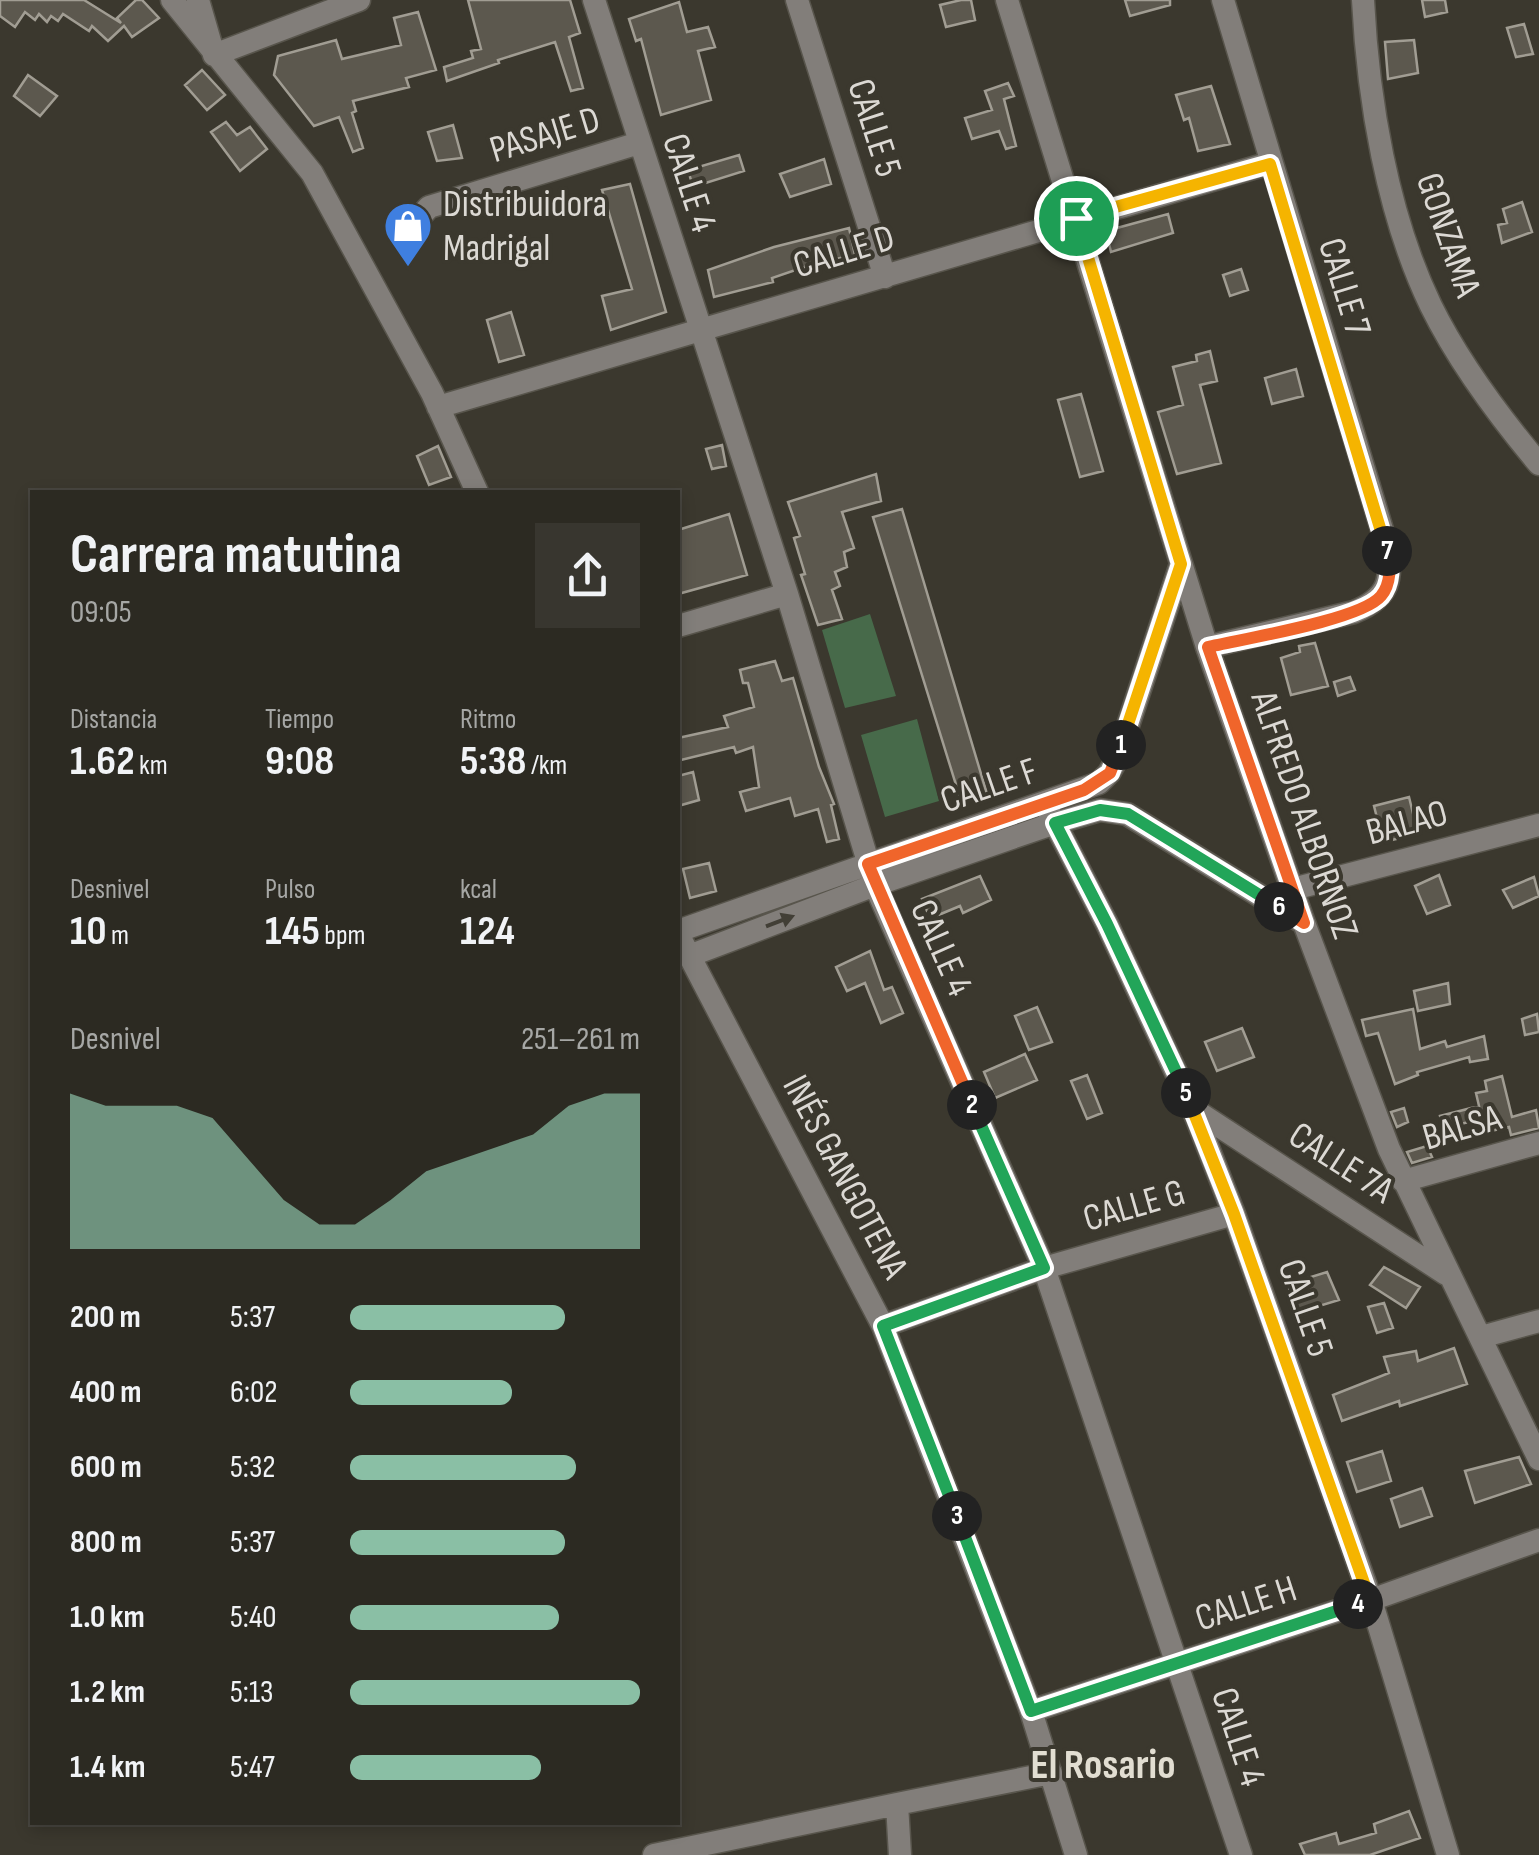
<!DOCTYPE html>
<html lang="es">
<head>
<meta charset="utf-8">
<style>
  :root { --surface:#2c2a22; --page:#38362f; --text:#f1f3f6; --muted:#a6a7a5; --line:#484640; --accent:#8abfa5 }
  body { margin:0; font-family:"Sofia Sans Condensed",sans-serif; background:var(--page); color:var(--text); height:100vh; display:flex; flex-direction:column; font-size:38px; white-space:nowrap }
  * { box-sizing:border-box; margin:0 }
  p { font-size:32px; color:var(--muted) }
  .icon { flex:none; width:55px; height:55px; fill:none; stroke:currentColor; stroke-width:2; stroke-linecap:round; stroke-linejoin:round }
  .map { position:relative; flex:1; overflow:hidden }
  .panel { position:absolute; left:30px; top:490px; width:650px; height:1335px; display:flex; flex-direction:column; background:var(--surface); border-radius:0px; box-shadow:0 5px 15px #0003,0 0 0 2px var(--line) }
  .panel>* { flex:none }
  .pin { position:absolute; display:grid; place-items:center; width:85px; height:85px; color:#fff; margin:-42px; border:5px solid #fff; border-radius:50%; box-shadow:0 2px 10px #0007 }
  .km { position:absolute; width:50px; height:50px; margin:-25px; border-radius:50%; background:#222; color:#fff; font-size:28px; line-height:50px; text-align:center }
  .round { display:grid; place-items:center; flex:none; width:105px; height:105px; border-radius:0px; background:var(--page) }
  .head { display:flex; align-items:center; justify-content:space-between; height:170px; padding:0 40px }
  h1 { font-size:55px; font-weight:700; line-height:75px }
  .figures { display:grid; grid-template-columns:repeat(3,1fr); gap:15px; height:170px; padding:10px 40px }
  .figures div { display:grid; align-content:center }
  .figures b { font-size:42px; font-weight:700 }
  .figures small { font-size:28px; font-weight:400 }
  .figures p { font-size:28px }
  .chart { height:280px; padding:20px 40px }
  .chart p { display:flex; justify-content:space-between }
  .chart svg { width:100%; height:180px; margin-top:10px; fill:var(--accent); opacity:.7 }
  ul { padding:0 40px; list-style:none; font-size:32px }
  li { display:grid; grid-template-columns:160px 120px 1fr; align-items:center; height:75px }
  li i { height:25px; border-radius:12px; background:var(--accent) }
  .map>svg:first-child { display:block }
  .green { fill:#476a4a }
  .building { fill:#5c584e; stroke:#a19d93; stroke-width:2.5 }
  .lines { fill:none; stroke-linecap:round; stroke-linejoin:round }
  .minor-casing { stroke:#58554c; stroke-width:25 }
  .minor { stroke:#827e7a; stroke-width:22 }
  .oneway { fill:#423f36 }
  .split-1-casing { stroke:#fff; stroke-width:20 }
  .split-2-casing { stroke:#fff; stroke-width:20 }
  .split-3-casing { stroke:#fff; stroke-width:20 }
  .split-4-casing { stroke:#fff; stroke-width:20 }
  .split-5-casing { stroke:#fff; stroke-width:20 }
  .split-6-casing { stroke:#fff; stroke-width:20 }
  .split-7-casing { stroke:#fff; stroke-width:20 }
  .split-8-casing { stroke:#fff; stroke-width:20 }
  .split-1 { stroke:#f5b400; stroke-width:12 }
  .split-2 { stroke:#f0652b; stroke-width:12 }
  .split-3 { stroke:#22a559; stroke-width:12 }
  .split-4 { stroke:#22a559; stroke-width:12 }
  .split-5 { stroke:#f5b400; stroke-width:12 }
  .split-6 { stroke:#22a559; stroke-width:12 }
  .split-7 { stroke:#f0652b; stroke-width:12 }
  .split-8 { stroke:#f5b400; stroke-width:12 }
  .labels { text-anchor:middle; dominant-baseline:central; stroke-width:8; stroke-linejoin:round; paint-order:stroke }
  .street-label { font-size:38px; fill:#dcd9d4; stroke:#3b382e }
  .poi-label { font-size:38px; fill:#dcd9d4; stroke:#3b382e; text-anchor:start }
  .quarter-label { font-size:42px; font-weight:bold; fill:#e2ded2; stroke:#3b382e }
</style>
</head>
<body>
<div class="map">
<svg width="1539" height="1855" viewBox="0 0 1539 1855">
  <rect width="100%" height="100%" fill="#3b382e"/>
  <path class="green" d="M870,614L896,696L845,708L822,630Z
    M917,719L939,801L885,817L861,735Z"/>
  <path class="building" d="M0,0H84L121,23L117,18L136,0H142L159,18L132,37L124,26L108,41L92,26L89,31L63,14L58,21L51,16L47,22L39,14L35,20L25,12L15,27L0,16Z
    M468,0H570L580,33L569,37L583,88L571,91L555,42L498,60L499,63L447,81L444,67L473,58L471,51L481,49Z
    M961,0H971L975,20L946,27L940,5Z
    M1125,0H1170V5L1130,16Z
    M1422,0H1445L1447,12L1425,17Z
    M679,2L687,32L708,27L715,47L698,51L711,100L661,115L641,39L636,41L629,19Z
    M418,12L436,70L406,78L409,87L353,101L356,111L352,113L363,148L353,152L339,117L314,126L274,75L278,56L336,40L342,59L401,45L394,18Z
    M1524,24L1533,54L1516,57L1507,28Z
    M1414,40L1418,73L1388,79L1385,42Z
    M202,70L225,95L207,110L185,85Z
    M28,75L57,96L40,116L14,96Z
    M1008,83L1014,96L1004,99L1016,146L1006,149L999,131L972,139L965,118L992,110L985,91Z
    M1211,86L1230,144L1198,151L1189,118L1184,120L1176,95Z
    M226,122L237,135L250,127L267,149L240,171L211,132Z
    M453,125L462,158L437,161L428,132Z
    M739,155L744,171L693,187L688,170Z
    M824,159L831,184L790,197L780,174Z
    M630,184L666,312L611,330L602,296L632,289L602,190Z
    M1522,202L1532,232L1502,243L1498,225L1507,223L1503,209Z
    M1168,214L1173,233L1111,252L1106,231Z
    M849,228L855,255L816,263L772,278L773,282L714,297L708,270L774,247Z
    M1241,269L1248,290L1230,296L1223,275Z
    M511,312L524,355L499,362L487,320Z
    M1210,351L1217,381L1200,385L1221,463L1177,474L1158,412L1183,405L1173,367L1197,361L1196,355Z
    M1296,369L1303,396L1272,404L1265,378Z
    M1081,394L1103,471L1080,477L1058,400Z
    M722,445L726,466L712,469L706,449Z
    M438,446L451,477L429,485L417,456Z
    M876,474L881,501L842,512L854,548L844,552L847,567L835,572L840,586L832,590L842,619L818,625L801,575L805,574L794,538L800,536L788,502Z
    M902,509L987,794L961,801L873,517Z
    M729,514L747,575L678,594V530Z
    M1315,643L1328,686L1291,695L1281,658L1300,652L1299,646Z
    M775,661L782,681L793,678L819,767L834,804L831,805L839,839L827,842L818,809L795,816L790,798L746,811L740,792L759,787L753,747L736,753L734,747L681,760L678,738L728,727L724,716L754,707L748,683H743L740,670Z
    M1350,677L1355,690L1338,696L1334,682Z
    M693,772L699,800L678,806V776Z
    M1409,797L1418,834L1383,842L1374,806Z
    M709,863L716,891L690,898L683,869Z
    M1439,875L1450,905L1427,914L1415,886Z
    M980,876L991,900L963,913L960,906L936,916L934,911H927L922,899Z
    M1534,877L1539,896L1513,908L1503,890Z
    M870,951L884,990L892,987L903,1013L881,1023L865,983L847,991L836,967Z
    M1448,983L1450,1004L1418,1011L1414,991Z
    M1037,1007L1052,1042L1029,1050L1015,1016Z
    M1413,1009L1420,1049L1445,1041L1447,1047L1484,1036L1488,1059L1470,1062L1469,1057L1417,1072L1418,1075L1395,1084L1378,1033L1366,1036L1362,1020Z
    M1537,1014L1539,1032L1525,1035L1522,1019Z
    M1242,1028L1254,1057L1217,1071L1205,1042Z
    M1025,1054L1037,1080L995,1098L984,1072Z
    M1087,1075L1102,1113L1087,1119L1071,1081Z
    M1502,1076L1512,1117L1536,1110L1539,1128L1511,1135L1509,1127L1486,1132L1482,1119L1443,1128L1440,1116L1479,1106L1476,1093L1487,1091L1485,1081Z
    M1404,1108L1408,1122L1397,1127L1391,1112Z
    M1427,1146L1432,1157L1412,1163L1407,1152Z
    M1384,1267L1420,1287L1406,1308L1370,1285Z
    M1327,1272L1339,1300L1296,1313L1288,1284Z
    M1384,1303L1393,1328L1377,1333L1368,1307Z
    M1454,1348L1467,1384L1400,1406L1399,1401L1342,1421L1333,1395L1389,1373L1384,1357L1416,1351L1418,1361Z
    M1382,1451L1391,1481L1357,1492L1347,1462Z
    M1519,1457L1531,1484L1475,1503L1465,1471Z
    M1422,1488L1432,1516L1400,1527L1391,1499Z
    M1409,1811L1420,1838L1370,1855H1305L1300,1844L1336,1833L1339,1844L1376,1833L1374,1824Z"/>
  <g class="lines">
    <g class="minor-casing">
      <path id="minor" d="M172,0L312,173L432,393L477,492
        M198,0L214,55L359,0
        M594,0L787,594L875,885L1044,1268L1241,1855
        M797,0L885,277
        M1007,0L1207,647L1304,923L1389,1149L1539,1459
        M1363,0C1368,99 1387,215 1431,306C1459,363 1498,415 1539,464
        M418,219L429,207L639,143
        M438,407L1270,163
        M678,626L787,594
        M1207,647L1354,612C1390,597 1393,579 1386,543L1223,0
        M1045,804L1107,924L1193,1109L1234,1214L1371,1600L1448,1855
        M1293,889L1539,825
        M678,931L1099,783L1109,773L1117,759L1181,564
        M678,934L883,1326L1031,1711L1076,1855
        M689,956L875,885L1055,823L1100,810L1127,814L1304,923
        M1193,1109L1446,1274
        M1403,1181L1539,1143
        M883,1326L1044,1268L1234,1214
        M1481,1337L1539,1321
        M1031,1711L1371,1600L1539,1540
        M654,1855L897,1804
        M900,1855L897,1804L1051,1773"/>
    </g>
    <use href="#minor" class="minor"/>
  </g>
  <defs><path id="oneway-solid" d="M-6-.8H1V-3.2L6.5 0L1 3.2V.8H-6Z" transform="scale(2.5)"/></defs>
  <use class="oneway" href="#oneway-solid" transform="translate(780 921) rotate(-21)"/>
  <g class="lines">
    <g class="split-1-casing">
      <path id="split-1" d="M1076,218L1181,564L1121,745"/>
    </g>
    <g class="split-2-casing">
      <path id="split-2" d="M972,1105L868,864L1084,790L1110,773L1121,745"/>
    </g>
    <g class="split-3-casing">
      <path id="split-3" d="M957,1516L883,1326L1044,1268L972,1105"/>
    </g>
    <g class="split-4-casing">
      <path id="split-4" d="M957,1516L1031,1711L1358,1604"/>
    </g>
    <g class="split-5-casing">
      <path id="split-5" d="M1186,1093L1234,1214L1370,1600L1358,1604"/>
    </g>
    <g class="split-6-casing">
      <path id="split-6" d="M1186,1093L1107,924L1055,823L1100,810L1128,814L1279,907"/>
    </g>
    <g class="split-7-casing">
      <path id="split-7" d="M1279,907L1304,923L1208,647C1242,639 1361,620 1381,596C1391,584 1391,566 1387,551"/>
    </g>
    <g class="split-8-casing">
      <path id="split-8" d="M1076,218L1270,164L1387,551"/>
    </g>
    <use href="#split-1" class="split-1"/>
    <use href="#split-2" class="split-2"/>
    <use href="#split-3" class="split-3"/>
    <use href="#split-4" class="split-4"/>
    <use href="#split-5" class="split-5"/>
    <use href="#split-6" class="split-6"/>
    <use href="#split-7" class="split-7"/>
    <use href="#split-8" class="split-8"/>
  </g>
  <defs>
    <g id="shop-pin" transform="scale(2.5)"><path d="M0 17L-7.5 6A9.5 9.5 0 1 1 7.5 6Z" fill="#3f7fe0" stroke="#3b382e"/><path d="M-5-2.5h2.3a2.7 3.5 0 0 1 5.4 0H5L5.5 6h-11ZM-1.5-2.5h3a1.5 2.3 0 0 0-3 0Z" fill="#fff"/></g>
  </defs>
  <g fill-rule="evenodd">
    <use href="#shop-pin" x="408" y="226"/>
  </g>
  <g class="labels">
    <g class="street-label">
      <text transform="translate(874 128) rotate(72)">CALLE 5</text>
      <text transform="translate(545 135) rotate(-17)">PASAJE D</text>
      <text transform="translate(689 183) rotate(72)">CALLE 4</text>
      <text transform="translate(1448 235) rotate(71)">GONZAMA</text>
      <text transform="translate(844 252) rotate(-17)">CALLE D</text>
      <text transform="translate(1344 287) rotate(73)">CALLE 7</text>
      <text transform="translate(989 786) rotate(-19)">CALLE F</text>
      <text transform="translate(1304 815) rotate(71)">ALFREDO ALBORNOZ</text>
      <text transform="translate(1407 823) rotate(-15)">BALAO</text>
      <text transform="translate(941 948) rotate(66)">CALLE 4</text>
      <text transform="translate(1462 1128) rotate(-16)">BALSA</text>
      <text transform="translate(1341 1163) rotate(33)">CALLE 7A</text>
      <text transform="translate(845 1177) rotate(62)">INÉS GANGOTENA</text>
      <text transform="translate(1134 1206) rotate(-16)">CALLE G</text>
      <text transform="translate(1305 1308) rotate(71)">CALLE 5</text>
      <text transform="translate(1246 1604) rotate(-18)">CALLE H</text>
      <text transform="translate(1238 1737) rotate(72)">CALLE 4</text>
    </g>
    <g class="poi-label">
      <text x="443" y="204">Distribuidora<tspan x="443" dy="44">Madrigal</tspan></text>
    </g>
    <g class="quarter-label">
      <text x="1103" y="1765">El Rosario</text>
    </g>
  </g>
</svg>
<div class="pin" style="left:1076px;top:218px;background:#1e9e55"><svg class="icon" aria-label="arrive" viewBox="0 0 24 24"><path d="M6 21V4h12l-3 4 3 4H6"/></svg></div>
<b class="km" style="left:1121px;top:745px">1</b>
<b class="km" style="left:972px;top:1105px">2</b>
<b class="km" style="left:957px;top:1516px">3</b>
<b class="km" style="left:1358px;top:1604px">4</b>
<b class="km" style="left:1186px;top:1093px">5</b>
<b class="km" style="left:1279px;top:907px">6</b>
<b class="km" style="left:1387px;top:551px">7</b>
<section class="panel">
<div class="head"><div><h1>Carrera matutina</h1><p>09:05</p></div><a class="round"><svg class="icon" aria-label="share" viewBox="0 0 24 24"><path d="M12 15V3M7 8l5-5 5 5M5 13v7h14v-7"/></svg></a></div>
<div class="figures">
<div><p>Distancia</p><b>1.62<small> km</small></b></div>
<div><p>Tiempo</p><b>9:08</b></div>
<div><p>Ritmo</p><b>5:38<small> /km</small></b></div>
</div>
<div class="figures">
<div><p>Desnivel</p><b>10<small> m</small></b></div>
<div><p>Pulso</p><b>145<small> bpm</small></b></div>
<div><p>kcal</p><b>124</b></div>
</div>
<div class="chart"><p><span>Desnivel</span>251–261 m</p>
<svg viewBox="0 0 160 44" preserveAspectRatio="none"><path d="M0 44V6L10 9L20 9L30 9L40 12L50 22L60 32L70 38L80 38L90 32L100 25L110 22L120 19L130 16L140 9L150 6L160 6V44z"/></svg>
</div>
<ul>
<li><b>200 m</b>5:37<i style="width:74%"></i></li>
<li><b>400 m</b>6:02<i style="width:56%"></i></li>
<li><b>600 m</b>5:32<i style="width:78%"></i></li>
<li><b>800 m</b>5:37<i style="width:74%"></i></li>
<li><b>1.0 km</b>5:40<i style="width:72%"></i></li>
<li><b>1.2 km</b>5:13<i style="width:100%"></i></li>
<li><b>1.4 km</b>5:47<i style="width:66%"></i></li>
</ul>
</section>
</div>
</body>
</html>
